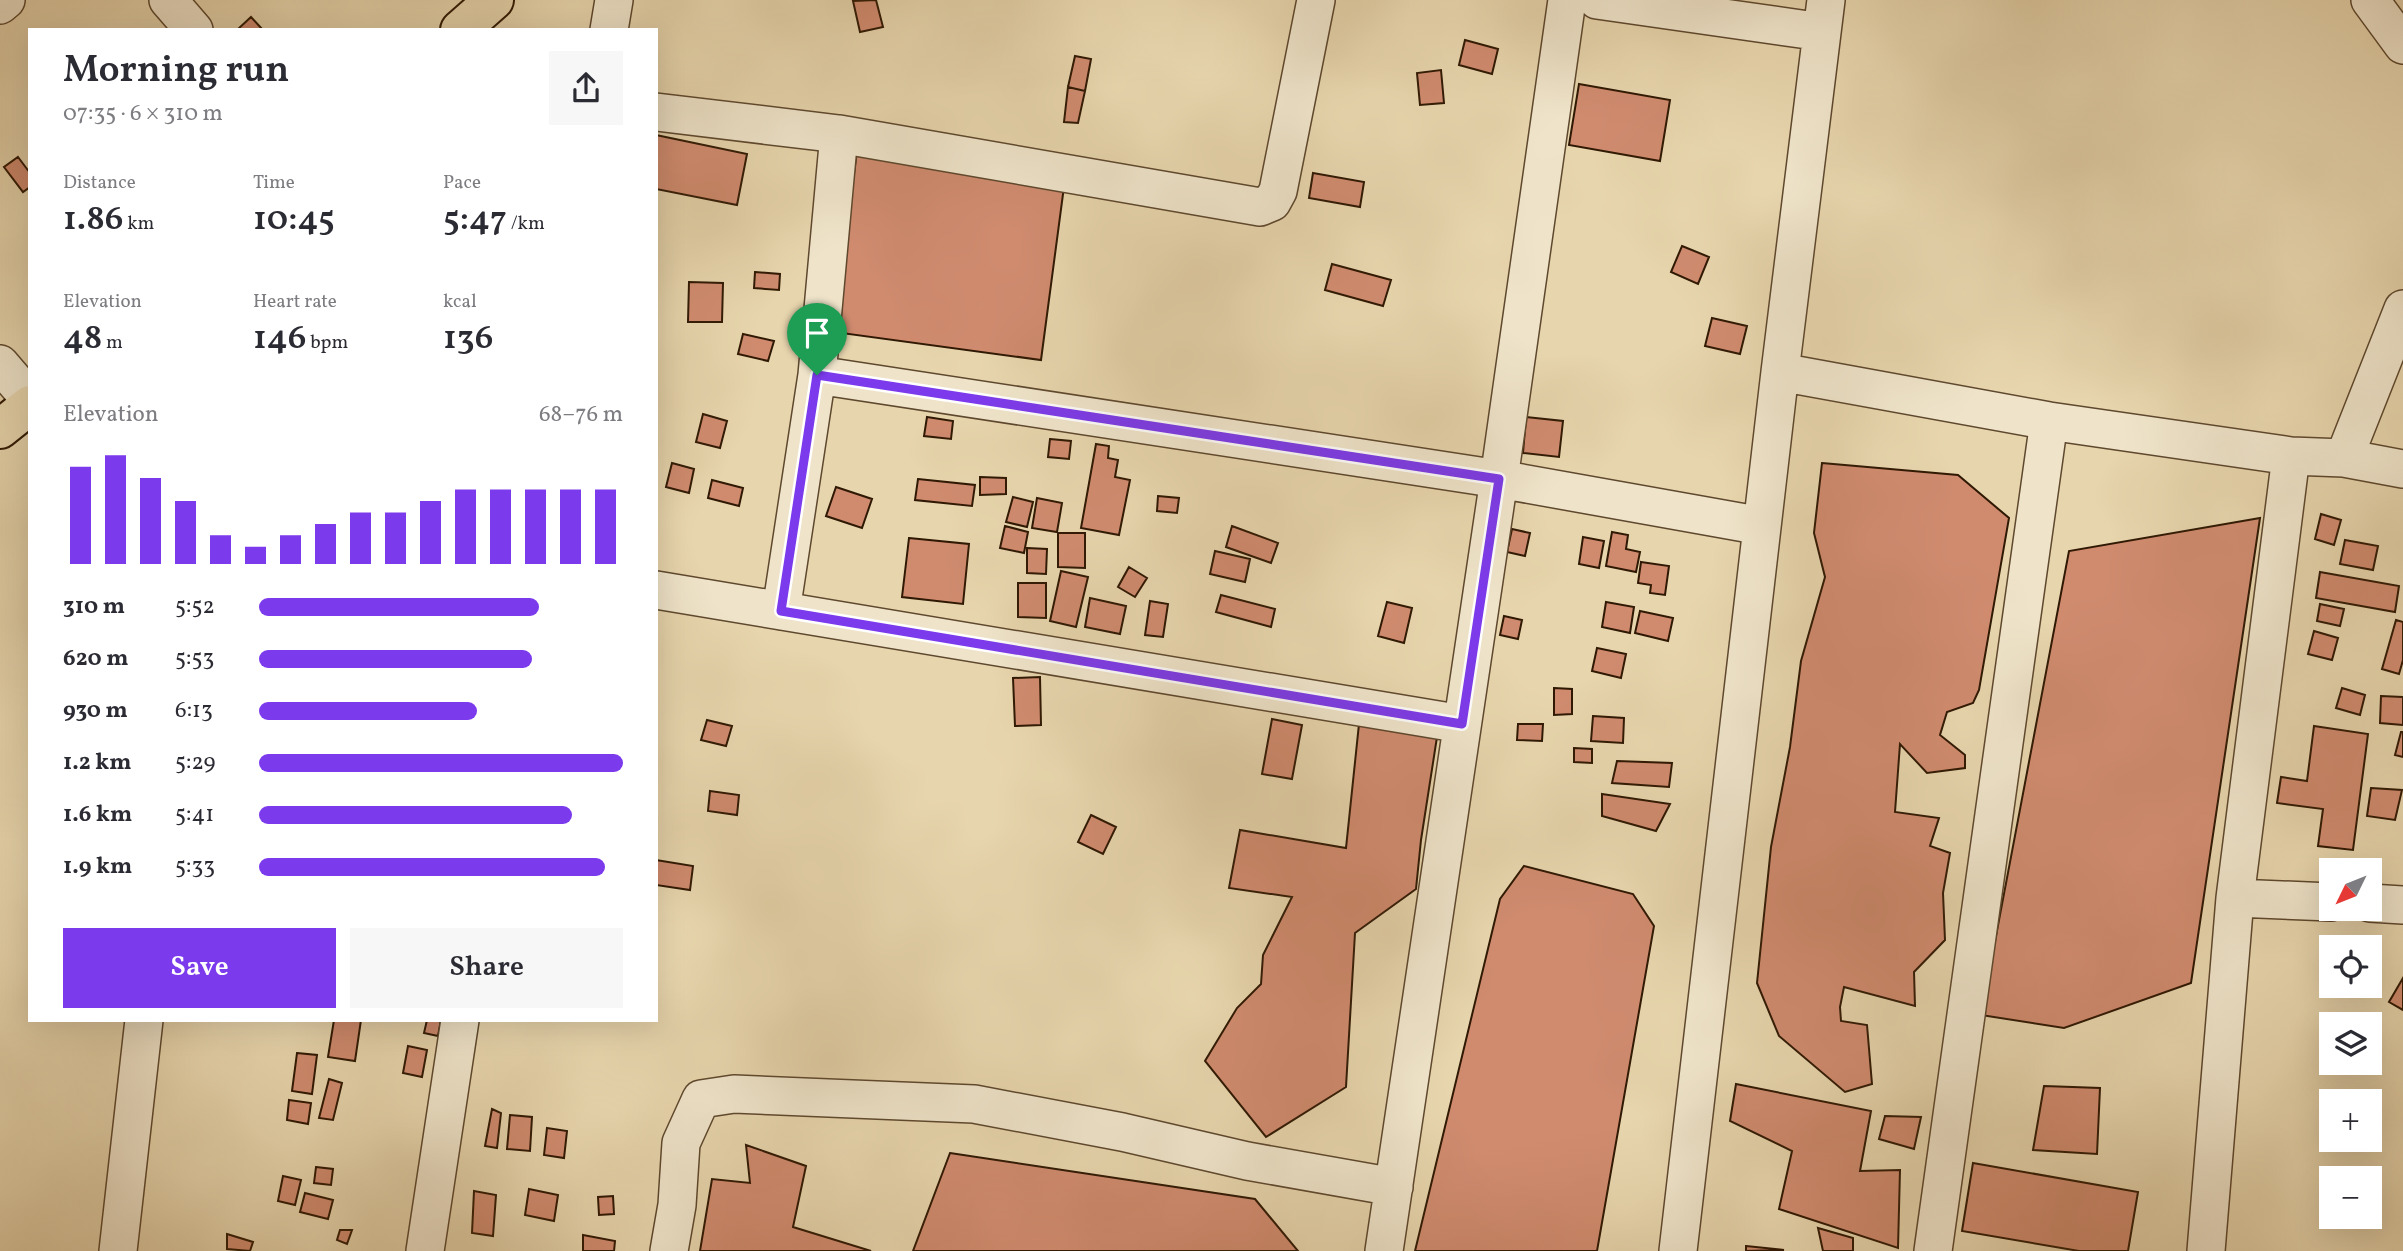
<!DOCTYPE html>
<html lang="en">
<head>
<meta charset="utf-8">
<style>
  :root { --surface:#fff; --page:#f7f7f7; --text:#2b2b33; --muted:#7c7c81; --accent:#7c3aed }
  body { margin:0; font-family:Vollkorn,serif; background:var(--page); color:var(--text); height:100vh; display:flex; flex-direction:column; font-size:26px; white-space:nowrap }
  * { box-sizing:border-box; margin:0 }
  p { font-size:23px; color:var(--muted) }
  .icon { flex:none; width:38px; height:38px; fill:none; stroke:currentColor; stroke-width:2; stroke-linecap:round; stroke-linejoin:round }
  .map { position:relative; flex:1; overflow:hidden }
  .drawer { position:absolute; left:28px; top:28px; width:630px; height:994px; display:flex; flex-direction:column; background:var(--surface); border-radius:0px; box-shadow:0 7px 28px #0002 }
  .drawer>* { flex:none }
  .needle { width:46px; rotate:227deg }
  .tools { position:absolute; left:2319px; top:858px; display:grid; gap:14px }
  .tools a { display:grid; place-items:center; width:63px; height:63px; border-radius:0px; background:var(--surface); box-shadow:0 7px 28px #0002; font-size:35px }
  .pin { position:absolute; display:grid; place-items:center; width:60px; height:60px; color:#fff; margin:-72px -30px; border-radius:50% 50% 50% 0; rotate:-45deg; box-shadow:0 0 7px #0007 }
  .pin .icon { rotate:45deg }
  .round { display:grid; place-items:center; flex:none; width:74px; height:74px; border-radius:0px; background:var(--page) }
  .summary { display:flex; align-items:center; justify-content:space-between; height:119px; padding:0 35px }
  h1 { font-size:38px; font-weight:600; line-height:52px }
  .figures { display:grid; grid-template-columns:repeat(3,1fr); gap:10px; height:119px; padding:7px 35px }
  .figures div { display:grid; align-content:center }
  .figures b { font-size:35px; font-weight:600 }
  .figures small { font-size:19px; font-weight:400 }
  .figures p { font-size:19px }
  .chart { height:196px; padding:14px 35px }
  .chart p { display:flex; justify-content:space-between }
  .chart svg { width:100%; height:126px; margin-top:7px; stroke:var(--accent); stroke-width:6 }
  .primary-button { display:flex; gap:14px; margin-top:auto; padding:14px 35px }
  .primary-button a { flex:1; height:80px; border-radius:0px; background:var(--accent); color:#fff; font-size:28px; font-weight:600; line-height:80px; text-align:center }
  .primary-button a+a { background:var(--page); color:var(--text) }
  ul { padding:0 35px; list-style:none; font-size:23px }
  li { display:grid; grid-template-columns:112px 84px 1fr; align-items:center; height:52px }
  li i { height:18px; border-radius:9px; background:var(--accent) }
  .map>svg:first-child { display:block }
  .building { fill:#d08b6f; stroke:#301904; stroke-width:2 }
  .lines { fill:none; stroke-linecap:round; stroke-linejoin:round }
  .street-casing { stroke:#5e482e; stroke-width:40 }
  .primary-casing { stroke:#301904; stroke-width:42 }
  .street { stroke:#efe4ca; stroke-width:37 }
  .primary { stroke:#e7d5ad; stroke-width:38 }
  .route-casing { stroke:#fff; stroke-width:14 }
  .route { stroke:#7c3aed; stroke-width:9 }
</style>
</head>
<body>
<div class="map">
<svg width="2403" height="1251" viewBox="0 0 2403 1251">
  <rect width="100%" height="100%" fill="#e7d5ad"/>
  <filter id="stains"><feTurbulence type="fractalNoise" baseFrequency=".00286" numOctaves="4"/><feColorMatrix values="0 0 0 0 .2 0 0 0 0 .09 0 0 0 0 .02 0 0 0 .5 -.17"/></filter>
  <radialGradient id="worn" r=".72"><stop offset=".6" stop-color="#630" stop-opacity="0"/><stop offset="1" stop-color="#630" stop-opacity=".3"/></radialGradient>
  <path class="building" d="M876,0L883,27L860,32L853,1Z
    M251,17L263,30H237Z
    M1465,40L1498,49L1492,74L1459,65Z
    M1075,56L1091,59L1085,91L1068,87Z
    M1441,70L1444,103L1420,105L1417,73Z
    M1579,84L1670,100L1660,161L1569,145Z
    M1068,87L1085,91L1078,123L1064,122Z
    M656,135L747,154L737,205L656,189Z
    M857,150L1065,179L1041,360L834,332Z
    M18,157L30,173V187L23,192L4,167Z
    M1313,173L1364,182L1360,207L1309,198Z
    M1682,246L1709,257L1698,284L1671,272Z
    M1332,264L1391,280L1383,306L1325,290Z
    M755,272L780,274L779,290L754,288Z
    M689,282L723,283L722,322H688Z
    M1712,318L1747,326L1740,354L1705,346Z
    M743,334L774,341L768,361L738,354Z
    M703,414L727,421L720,448L696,442Z
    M927,417L953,421L951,439L924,436Z
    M1526,417L1563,421L1559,457L1523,453Z
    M1050,439L1071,441L1069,459L1048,457Z
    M1096,444L1109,446L1108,458L1118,460L1115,477L1130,480L1119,535L1081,528Z
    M672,463L694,469L689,493L666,487Z
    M1822,463L1958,475L2009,518L1979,690L1973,703L1947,712L1940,735L1965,755V768L1927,773L1900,744L1895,812L1939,818L1930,846L1950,853L1943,893L1945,940L1914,972L1915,1006L1844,987L1840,1007L1841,1021L1867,1025L1872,1084L1845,1092L1779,1036L1757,983L1771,847L1790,747L1801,661L1825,577L1814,533Z
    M980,477L1006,478V494L980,495Z
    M918,479L975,485L972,506L915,500Z
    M712,480L743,488L739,506L708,498Z
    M836,487L872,499L862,528L826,516Z
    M1158,496L1179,498L1177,513L1157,511Z
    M1013,497L1033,502L1027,527L1006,522Z
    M1037,498L1062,503L1057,532L1032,528Z
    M2321,514L2341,520L2334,545L2315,539Z
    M2260,518L2191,983L2064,1028L1981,1015L2069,551Z
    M1005,526L1028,532L1024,553L1000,548Z
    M1232,526L1278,543L1271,563L1226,547Z
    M1512,529L1530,533L1525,556L1507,552Z
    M1612,532L1628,535L1626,549L1640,552L1636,572L1606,566Z
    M1058,533H1085V568L1058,567Z
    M1583,537L1604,541L1599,568L1579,564Z
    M909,538L969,544L963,604L902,597Z
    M2345,540L2378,546L2373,570L2340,564Z
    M1027,548L1047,549L1046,574L1027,573Z
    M1215,551L1250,559L1245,582L1210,574Z
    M1641,562L1669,566L1665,595L1650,593L1651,585L1638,583Z
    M1129,567L1147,578L1135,597L1118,587Z
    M1061,571L1088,577L1076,627L1050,621Z
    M2320,572L2399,586L2395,612L2316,598Z
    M1018,583H1046V618L1018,617Z
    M1221,595L1275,609L1271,627L1216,612Z
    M1090,598L1126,606L1120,634L1085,627Z
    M1150,601L1168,604L1163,637L1145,635Z
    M1387,602L1412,608L1404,643L1378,636Z
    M1606,602L1634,607L1630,633L1602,627Z
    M2320,604L2344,609L2340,626L2317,621Z
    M1640,611L1673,618L1668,641L1635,633Z
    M1504,616L1522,620L1518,639L1500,635Z
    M2396,620L2403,622V660L2399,674L2382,669Z
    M2314,631L2338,638L2332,660L2308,654Z
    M1597,648L1626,654L1621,678L1592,671Z
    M1040,677L1041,725L1015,726L1013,678Z
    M1554,688L1572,689V714L1554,715Z
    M2342,688L2365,695L2360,715L2336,708Z
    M2381,696L2403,697V725L2380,723Z
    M1593,716L1624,718L1623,743L1591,741Z
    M1272,719L1302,725L1292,779L1262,774Z
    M707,720L732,726L726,746L701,740Z
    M1359,724L1437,737L1421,840L1416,889L1355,933L1346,1087L1266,1137L1205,1061L1237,1008L1261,984L1263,955L1292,897L1229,888L1240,830L1346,848Z
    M1518,724H1543L1542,741L1517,740Z
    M2314,726L2368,734L2353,850L2318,846L2323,809L2277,803L2281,777L2307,781Z
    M2401,732H2403V757L2395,755Z
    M1574,748L1592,749V763L1574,762Z
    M1617,761L1672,763L1669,787L1612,783Z
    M2371,788L2402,790L2395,820L2367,816Z
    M710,791L739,795L737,815L708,811Z
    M1602,794L1670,804L1656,831L1602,816Z
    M1091,815L1116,827L1103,854L1078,842Z
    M656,860L693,866L690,890L656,885Z
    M1524,866L1633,894L1654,926L1597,1251H1415L1500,899Z
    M2403,978V1010L2389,1002Z
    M334,1020H361L355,1061L328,1057Z
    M427,1020H441L438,1036L424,1033Z
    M408,1046L427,1050L422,1077L403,1073Z
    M297,1053L317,1055L312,1094L292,1091Z
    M329,1079L342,1083L333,1120L319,1118Z
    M1736,1084L1871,1111L1860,1171L1900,1170L1898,1248L1779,1209L1792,1151L1730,1121Z
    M2044,1086L2100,1088L2097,1154L2033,1150Z
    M289,1100L311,1103L308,1124L287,1120Z
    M492,1109L501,1113L497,1148L485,1146Z
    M510,1115L532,1117L530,1151L507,1149Z
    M1885,1116L1921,1117L1914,1149L1879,1139Z
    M547,1128L567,1131L564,1158L544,1155Z
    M746,1145L806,1166L793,1227L871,1251H700L712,1179L750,1183Z
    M950,1153L1255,1199L1298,1251H913Z
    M1973,1163L2138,1192L2128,1251H2079L1962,1231Z
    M316,1167L333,1169L331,1185L314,1183Z
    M283,1176L301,1180L295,1205L278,1201Z
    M529,1189L558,1195L554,1221L525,1215Z
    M474,1191L496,1195L493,1236L472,1233Z
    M305,1193L333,1200L328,1219L300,1212Z
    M613,1196L614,1214L599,1215L598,1197Z
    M1818,1228L1853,1238V1251H1823Z
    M340,1230H352L347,1244L337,1240Z
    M227,1234L253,1242L250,1251L227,1249Z
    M583,1235L615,1241L614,1251H583Z
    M1746,1246L1784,1250L1746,1251Z"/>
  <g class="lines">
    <g class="street-casing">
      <path id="street" d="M168,0L194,30
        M1597,0L1822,32
        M2370,0L2403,45
        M0,5L6,0
        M609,30L614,0
        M656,112L839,134L1260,207L1272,202L1278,191L1316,0
        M0,364L30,399
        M1780,372L2049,421L2291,456L2344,458L2403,469
        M817,375L1499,479L1762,526
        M2344,458L2403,309
        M656,590L1462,724
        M781,611L817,375L839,134
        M2235,898L2331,902
        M2370,903L2403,905
        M118,1251L144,1020
        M425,1251L460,1020
        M669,1251L677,1205L681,1143L701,1099L734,1094L974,1104L1122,1132L1247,1161L1394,1187
        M1384,1251L1499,479L1567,0
        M1678,1251L1780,372L1826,0
        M1933,1251L2049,421
        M2206,1251L2235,898L2291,456"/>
    </g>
    <g class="primary-casing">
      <path id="primary" d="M460,30L494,0
        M0,429L30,405"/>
    </g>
    <use href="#street" class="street"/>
    <use href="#primary" class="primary"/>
  </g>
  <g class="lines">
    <g class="route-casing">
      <path id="route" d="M817,375L1499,479L1462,724L781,611Z"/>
    </g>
    <use href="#route" class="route"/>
  </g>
  <rect width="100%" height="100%" filter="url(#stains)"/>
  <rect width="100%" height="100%" fill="url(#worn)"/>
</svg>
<div class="tools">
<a><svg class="needle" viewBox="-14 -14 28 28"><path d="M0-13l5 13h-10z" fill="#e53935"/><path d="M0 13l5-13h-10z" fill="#7c7c81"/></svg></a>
<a><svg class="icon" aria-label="locate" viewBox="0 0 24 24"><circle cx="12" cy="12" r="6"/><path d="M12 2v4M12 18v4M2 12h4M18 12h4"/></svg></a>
<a><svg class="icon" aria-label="layers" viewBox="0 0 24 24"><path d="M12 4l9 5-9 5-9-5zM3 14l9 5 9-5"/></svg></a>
<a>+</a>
<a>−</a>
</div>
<div class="pin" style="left:817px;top:375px;background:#1e9e55"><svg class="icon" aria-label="arrive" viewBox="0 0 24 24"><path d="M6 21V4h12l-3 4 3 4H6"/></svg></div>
<section class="drawer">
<div class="summary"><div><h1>Morning run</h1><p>07:35 · 6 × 310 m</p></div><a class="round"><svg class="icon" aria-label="share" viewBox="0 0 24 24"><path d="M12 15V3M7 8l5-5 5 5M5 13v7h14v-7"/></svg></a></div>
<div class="figures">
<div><p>Distance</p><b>1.86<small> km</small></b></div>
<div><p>Time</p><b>10:45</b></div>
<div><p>Pace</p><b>5:47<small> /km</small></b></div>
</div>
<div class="figures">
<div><p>Elevation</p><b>48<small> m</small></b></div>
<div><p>Heart rate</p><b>146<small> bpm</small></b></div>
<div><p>kcal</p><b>136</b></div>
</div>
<div class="chart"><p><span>Elevation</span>68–76 m</p>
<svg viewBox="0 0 160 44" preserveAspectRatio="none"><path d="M5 44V10M15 44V6M25 44V14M35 44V22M45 44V34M55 44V38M65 44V34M75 44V30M85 44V26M95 44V26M105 44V22M115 44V18M125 44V18M135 44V18M145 44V18M155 44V18"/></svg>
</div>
<ul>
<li><b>310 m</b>5:52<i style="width:77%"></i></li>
<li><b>620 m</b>5:53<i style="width:75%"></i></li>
<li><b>930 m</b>6:13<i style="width:60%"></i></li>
<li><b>1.2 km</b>5:29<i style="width:100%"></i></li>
<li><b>1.6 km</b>5:41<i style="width:86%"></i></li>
<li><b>1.9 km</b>5:33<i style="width:95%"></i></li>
</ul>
<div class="primary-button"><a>Save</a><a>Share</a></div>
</section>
</div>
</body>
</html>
